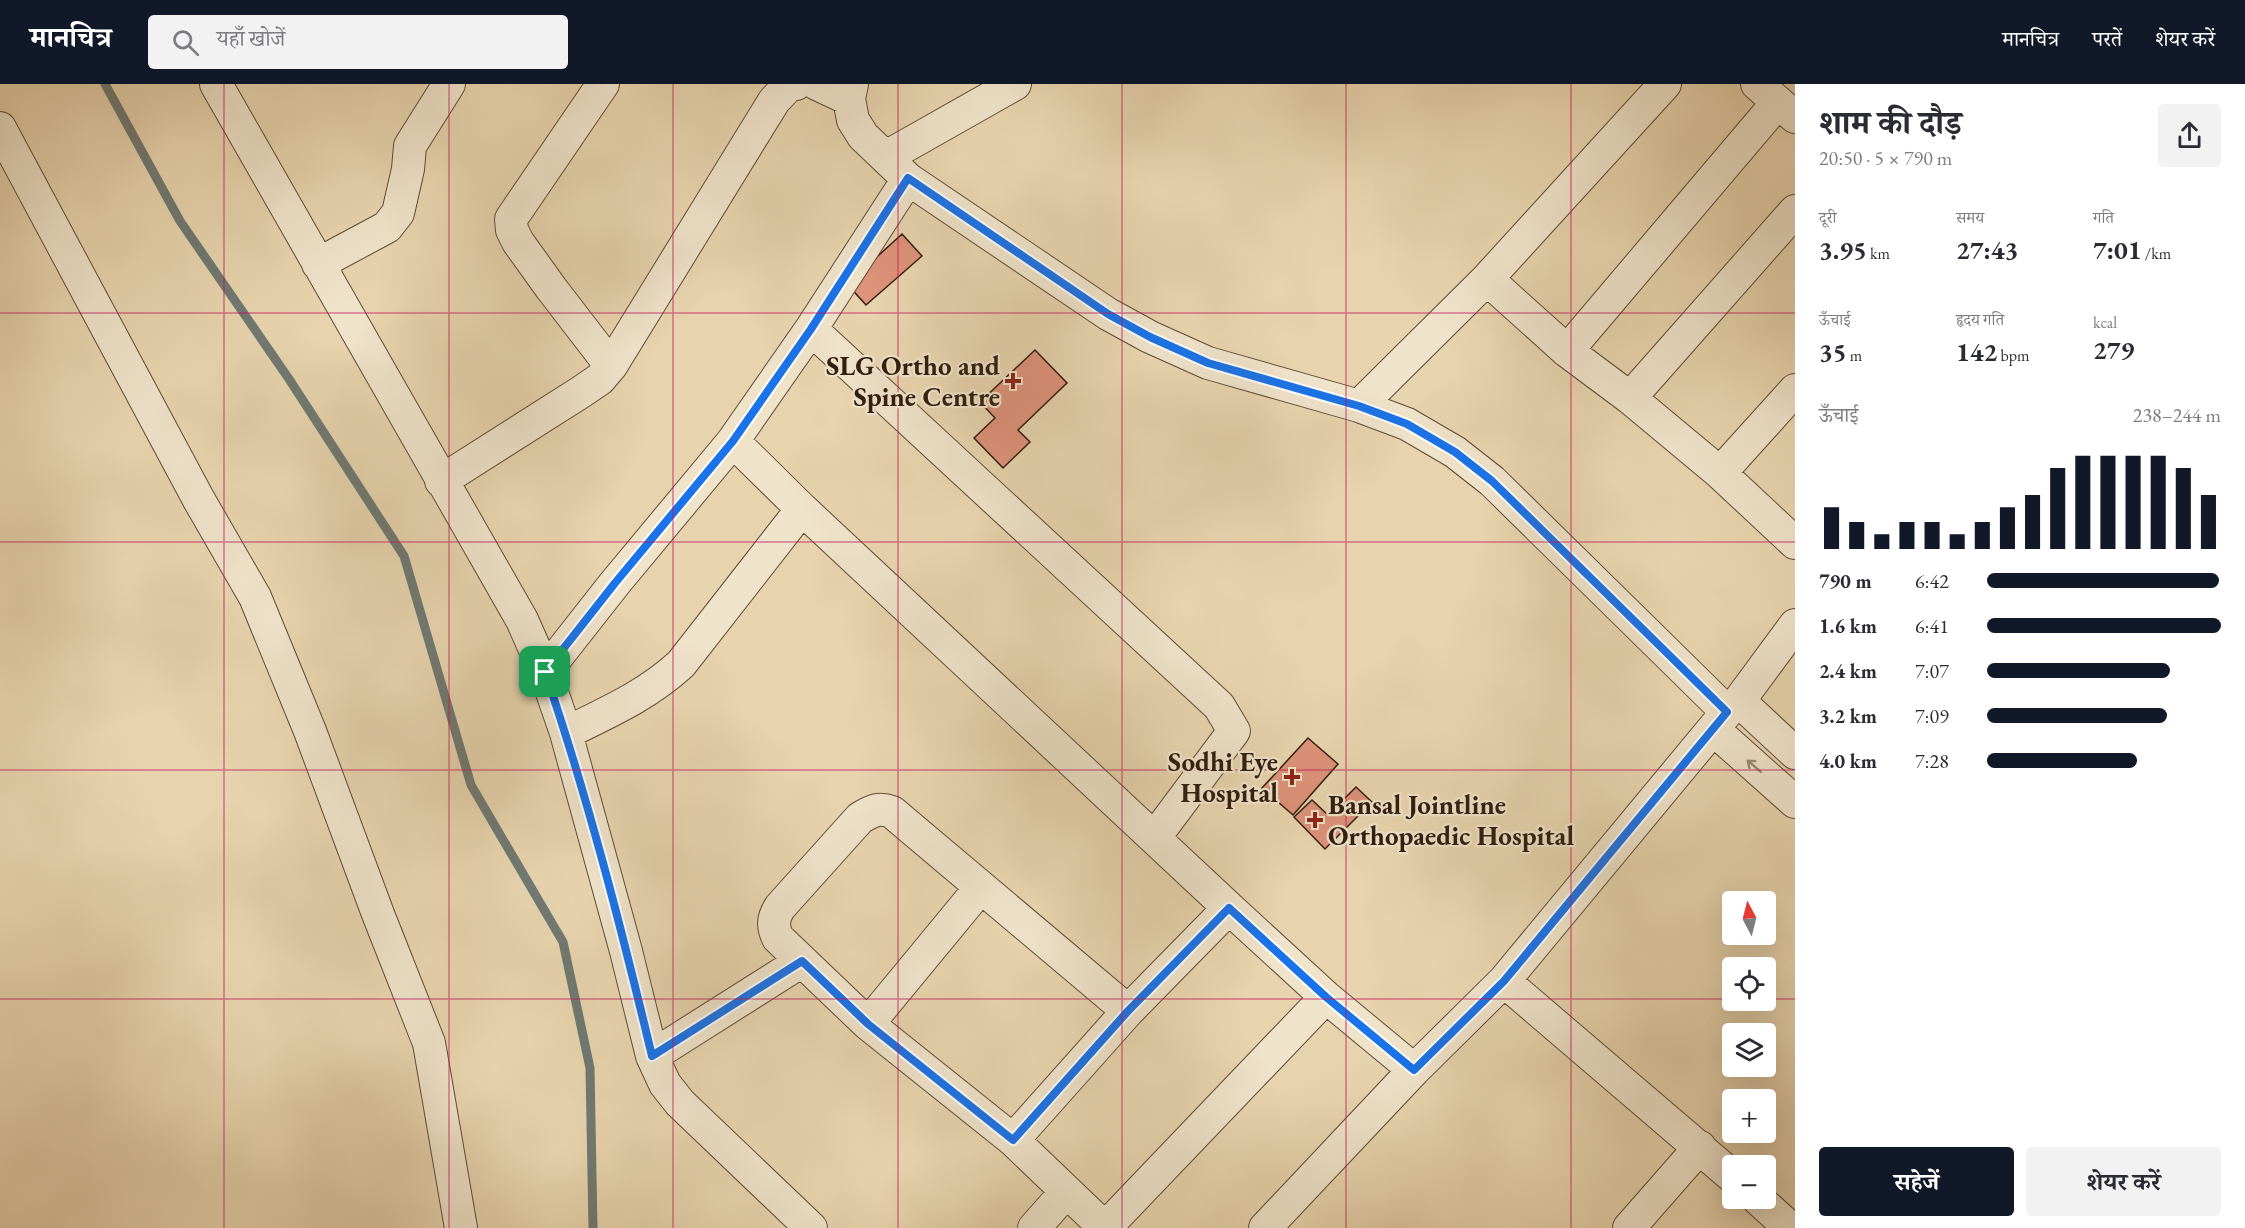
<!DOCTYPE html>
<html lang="hi">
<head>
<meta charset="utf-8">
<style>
  :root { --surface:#fff; --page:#f2f2f3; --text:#2b2b33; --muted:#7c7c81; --accent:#111827 }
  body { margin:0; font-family:"EB Garamond","Noto Serif Devanagari",serif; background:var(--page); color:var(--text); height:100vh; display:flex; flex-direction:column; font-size:22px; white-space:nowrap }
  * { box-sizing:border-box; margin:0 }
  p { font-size:20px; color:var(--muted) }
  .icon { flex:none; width:33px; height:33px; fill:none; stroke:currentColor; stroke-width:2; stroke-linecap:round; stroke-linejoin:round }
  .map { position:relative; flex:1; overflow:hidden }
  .side { display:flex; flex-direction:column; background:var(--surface); width:450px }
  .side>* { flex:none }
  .needle { width:39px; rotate:353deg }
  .fabs { position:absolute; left:1722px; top:807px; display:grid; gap:12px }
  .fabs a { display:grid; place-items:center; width:54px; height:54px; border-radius:6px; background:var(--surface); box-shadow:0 6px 24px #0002; font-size:30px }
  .pin { position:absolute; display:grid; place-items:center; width:51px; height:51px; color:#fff; margin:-26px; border-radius:12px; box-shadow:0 3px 9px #0006 }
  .round { display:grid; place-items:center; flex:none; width:63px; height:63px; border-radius:6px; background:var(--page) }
  .overview { display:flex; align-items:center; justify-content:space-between; height:102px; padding:0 24px }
  h1 { font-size:33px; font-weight:700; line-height:45px }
  .metrics { display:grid; grid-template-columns:repeat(3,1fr); gap:9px; height:102px; padding:6px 24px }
  .metrics div { display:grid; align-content:center }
  .metrics b { font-size:26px; font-weight:700 }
  .metrics small { font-size:16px; font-weight:400 }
  .metrics p { font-size:16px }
  .chart { height:168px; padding:12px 24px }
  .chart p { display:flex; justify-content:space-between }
  .chart svg { width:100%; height:108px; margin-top:6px; stroke:var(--accent); stroke-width:6 }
  .action { display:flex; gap:12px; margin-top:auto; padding:12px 24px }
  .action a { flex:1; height:69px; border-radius:6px; background:var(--accent); color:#fff; font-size:24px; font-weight:700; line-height:69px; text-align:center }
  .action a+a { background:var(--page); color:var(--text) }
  ul { padding:0 24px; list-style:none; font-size:20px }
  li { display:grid; grid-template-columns:96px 72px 1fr; align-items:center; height:45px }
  li i { height:15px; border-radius:8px; background:var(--accent) }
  header { display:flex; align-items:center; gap:36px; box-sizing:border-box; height:84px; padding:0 30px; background:var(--accent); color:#fff }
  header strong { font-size:28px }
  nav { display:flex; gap:33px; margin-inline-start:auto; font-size:21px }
  .search { width:420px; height:54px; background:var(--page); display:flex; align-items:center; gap:15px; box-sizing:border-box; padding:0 21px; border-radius:6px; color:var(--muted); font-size:22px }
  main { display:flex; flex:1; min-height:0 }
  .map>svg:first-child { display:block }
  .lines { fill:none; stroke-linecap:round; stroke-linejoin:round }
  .stream { stroke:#707973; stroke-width:9 }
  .building { fill:#dd927a; stroke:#311d0f; stroke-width:1.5 }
  .minor-casing { stroke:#5e4b37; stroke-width:34 }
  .minor { stroke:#efe3ca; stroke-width:32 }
  .oneway { stroke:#9a8a76 }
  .route-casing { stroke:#fff; stroke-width:12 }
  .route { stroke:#1a73e8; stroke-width:8 }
  .grid { fill:none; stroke:#c2185b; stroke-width:1.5; stroke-opacity:0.55 }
  .poi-dot { fill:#8f2418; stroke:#efe3ca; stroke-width:2 }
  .labels { text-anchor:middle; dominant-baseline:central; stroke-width:4.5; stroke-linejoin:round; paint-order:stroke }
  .poi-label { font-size:27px; font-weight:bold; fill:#311d0f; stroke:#efe3ca; text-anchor:end }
</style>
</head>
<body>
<header>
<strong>मानचित्र</strong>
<div class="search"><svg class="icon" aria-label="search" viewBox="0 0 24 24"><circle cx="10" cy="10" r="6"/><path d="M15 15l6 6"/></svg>यहाँ खोजें</div>
<nav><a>मानचित्र</a><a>परतें</a><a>शेयर करें</a></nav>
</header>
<main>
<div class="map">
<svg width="1795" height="1144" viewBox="0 0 1795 1144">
  <rect width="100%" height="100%" fill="#e7d4ae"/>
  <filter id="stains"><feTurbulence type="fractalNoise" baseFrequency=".00333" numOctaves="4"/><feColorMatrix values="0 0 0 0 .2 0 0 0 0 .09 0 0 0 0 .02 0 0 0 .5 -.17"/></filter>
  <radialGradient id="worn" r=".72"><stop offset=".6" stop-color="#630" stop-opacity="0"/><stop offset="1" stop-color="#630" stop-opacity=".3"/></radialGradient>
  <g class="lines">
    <path class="stream" d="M105,0L180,137L289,295L404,472L471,701L563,858L590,984L593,1144"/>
  </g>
  <path class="building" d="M902,150L922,172L866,221L847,200Z
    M1035,266L1067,299L1018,346L1030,358L1003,384L974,354L995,334L980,318Z
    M1308,654L1338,680L1293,731L1262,704Z
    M1356,703L1372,718L1325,765L1294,733L1312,716L1328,731Z"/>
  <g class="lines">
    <g class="minor-casing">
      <path id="minor" d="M216,0L522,536L545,588L566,649L626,867L652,972L665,1000L680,1019L811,1144
        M603,0L511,135L512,146L518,158L551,204L611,282
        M817,0L849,15
        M852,0L849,15L853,36L863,52L908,95L1108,230L1150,253L1208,279L1359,322L1407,340L1455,368L1492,397L1727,628
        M1757,0L1795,33
        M0,44L199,416L255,513L310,647L378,830L429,959L461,1144
        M886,73L1015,0
        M1795,127L1630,314L1720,389L1795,459
        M318,180L387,143L398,129L408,85L410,62L449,0
        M1487,195L1567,267L1630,314
        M811,245L1219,622L1234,647L1155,753
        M1567,267L1778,18
        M1359,322L1487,195L1665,0
        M733,357L802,425L1229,824L1326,913L1414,986
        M1720,389L1795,306
        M441,397L581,308L600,295L611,282L774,17L788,2L796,0
        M545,588L615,499L733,357L811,245L908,95
        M1739,617L1795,669
        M1713,645L1795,718
        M566,649C608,628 646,612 681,580L802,425
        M1504,897L1732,1092
        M868,940L981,803
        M652,972L802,877
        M1013,1056L1128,927
        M1757,1114L1790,1144
        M1034,1144L1066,1108
        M1105,1144L1013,1056L868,940L778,854C772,842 773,834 780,823L860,734C872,727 878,723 892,728L1128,927L1229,824
        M1105,1144L1326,913
        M1265,1144L1414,986L1504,897L1727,628L1739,617L1795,541
        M1629,1144L1700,1063"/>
    </g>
    <use href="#minor" class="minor"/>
  </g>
  <defs><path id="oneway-shaft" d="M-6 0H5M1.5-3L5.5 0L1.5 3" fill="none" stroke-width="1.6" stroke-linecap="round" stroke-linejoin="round" transform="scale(1.5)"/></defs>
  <use class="oneway" href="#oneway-shaft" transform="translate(1754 682) rotate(-139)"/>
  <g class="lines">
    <g class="route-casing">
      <path id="route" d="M908,94L1108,230L1150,253L1208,279L1359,322L1407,340L1455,368L1492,397L1727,628L1504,897L1414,986L1326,913L1229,824L1128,927L1013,1056L868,940L802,877L652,972C621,843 588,714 545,588L615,499L733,357L811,245Z"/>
    </g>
    <use href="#route" class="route"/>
  </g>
  <path class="grid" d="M224,0V1144M449,0V1144M673,0V1144M898,0V1144M1122,0V1144M1346,0V1144M1571,0V1144M0,229H1795M0,458H1795M0,686H1795M0,915H1732M1766,915H1795"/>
  <g class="poi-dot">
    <path d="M1010 288h6v6h6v6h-6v6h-6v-6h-6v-6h6z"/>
    <path d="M1289 684h6v6h6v6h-6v6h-6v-6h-6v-6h6z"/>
    <path d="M1312 727h6v6h6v6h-6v6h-6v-6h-6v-6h6z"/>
  </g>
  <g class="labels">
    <g class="poi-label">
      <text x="1000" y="281">SLG Ortho and<tspan x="1000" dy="31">Spine Centre</tspan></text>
      <text x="1278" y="677">Sodhi Eye<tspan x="1278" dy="31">Hospital</tspan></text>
      <text x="1328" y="720" text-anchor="start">Bansal Jointline<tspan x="1328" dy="31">Orthopaedic Hospital</tspan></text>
    </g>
  </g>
  <rect width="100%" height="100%" filter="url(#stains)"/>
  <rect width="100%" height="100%" fill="url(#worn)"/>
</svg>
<div class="fabs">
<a><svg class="needle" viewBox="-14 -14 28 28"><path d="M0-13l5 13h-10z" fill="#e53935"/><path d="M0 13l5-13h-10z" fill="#7c7c81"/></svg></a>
<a><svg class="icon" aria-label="locate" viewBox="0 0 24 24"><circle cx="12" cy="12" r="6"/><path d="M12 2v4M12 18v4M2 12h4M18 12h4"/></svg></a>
<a><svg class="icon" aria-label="layers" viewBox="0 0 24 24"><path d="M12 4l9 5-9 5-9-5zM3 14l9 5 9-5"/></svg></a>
<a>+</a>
<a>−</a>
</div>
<div class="pin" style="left:545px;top:588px;background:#1e9e55"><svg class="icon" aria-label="arrive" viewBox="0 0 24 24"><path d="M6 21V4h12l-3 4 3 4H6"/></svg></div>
</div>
<section class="side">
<div class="overview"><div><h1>शाम की दौड़</h1><p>20:50 · 5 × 790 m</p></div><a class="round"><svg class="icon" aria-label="share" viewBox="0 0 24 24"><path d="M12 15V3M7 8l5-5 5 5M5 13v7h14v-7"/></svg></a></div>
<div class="metrics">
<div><p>दूरी</p><b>3.95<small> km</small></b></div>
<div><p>समय</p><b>27:43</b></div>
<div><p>गति</p><b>7:01<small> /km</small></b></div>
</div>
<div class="metrics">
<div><p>ऊँचाई</p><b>35<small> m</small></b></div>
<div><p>हृदय गति</p><b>142<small> bpm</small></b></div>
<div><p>kcal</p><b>279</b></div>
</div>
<div class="chart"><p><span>ऊँचाई</span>238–244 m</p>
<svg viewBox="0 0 160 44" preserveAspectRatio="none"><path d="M5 44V27M15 44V33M25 44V38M35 44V33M45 44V33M55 44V38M65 44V33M75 44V27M85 44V22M95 44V11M105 44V6M115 44V6M125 44V6M135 44V6M145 44V11M155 44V22"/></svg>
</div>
<ul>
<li><b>790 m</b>6:42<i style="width:99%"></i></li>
<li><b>1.6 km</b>6:41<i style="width:100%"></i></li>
<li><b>2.4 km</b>7:07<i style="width:78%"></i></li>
<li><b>3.2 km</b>7:09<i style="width:77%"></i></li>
<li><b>4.0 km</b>7:28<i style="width:64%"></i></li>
</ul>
<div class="action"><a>सहेजें</a><a>शेयर करें</a></div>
</section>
</main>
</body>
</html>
